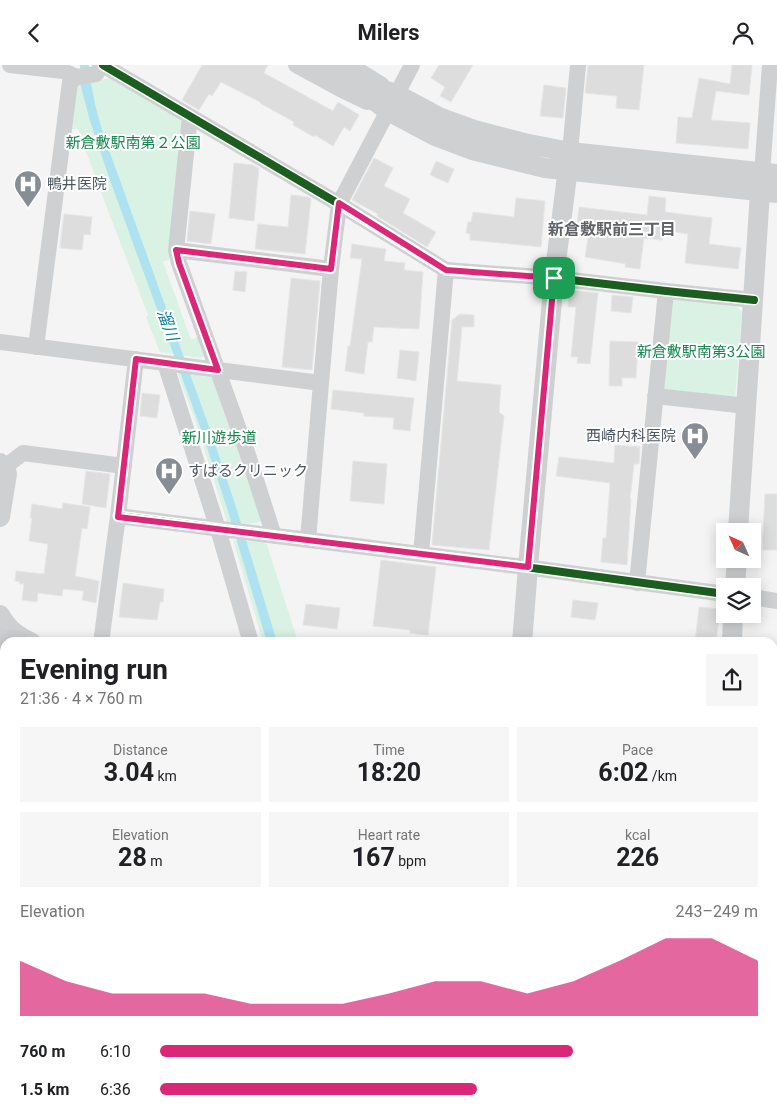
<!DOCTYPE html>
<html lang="en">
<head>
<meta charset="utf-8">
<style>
  :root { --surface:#fff; --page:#f6f6f6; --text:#202124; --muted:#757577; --accent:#db2777 }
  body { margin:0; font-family:Roboto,"Noto Sans JP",sans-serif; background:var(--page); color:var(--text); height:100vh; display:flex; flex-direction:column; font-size:19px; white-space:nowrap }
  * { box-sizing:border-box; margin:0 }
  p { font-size:16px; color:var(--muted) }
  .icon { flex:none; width:28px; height:28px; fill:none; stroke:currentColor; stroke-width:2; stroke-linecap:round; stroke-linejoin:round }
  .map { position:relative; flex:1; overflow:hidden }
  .details { position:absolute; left:0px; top:572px; width:778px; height:481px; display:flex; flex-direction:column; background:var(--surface); border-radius:15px 15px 0 0; box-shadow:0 2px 12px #0003 }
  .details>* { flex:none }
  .needle { width:32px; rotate:315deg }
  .controls { position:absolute; left:716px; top:458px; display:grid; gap:10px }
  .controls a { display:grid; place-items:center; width:45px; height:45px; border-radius:0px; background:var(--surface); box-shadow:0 2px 12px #0003; font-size:25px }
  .pin { position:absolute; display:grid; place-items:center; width:42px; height:42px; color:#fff; margin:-21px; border-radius:10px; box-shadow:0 2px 8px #0006 }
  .round { display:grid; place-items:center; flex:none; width:52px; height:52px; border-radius:0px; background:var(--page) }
  .overview { display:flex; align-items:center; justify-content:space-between; height:85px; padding:0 20px }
  h1 { font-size:28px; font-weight:700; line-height:38px }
  .stats { display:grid; grid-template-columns:repeat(3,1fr); gap:8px; height:85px; padding:5px 20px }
  .stats div { display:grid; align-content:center; border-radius:0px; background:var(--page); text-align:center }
  .stats b { font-size:25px; font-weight:700 }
  .stats small { font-size:14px; font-weight:400 }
  .stats p { font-size:14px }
  .chart { height:140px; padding:10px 20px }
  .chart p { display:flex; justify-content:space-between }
  .chart svg { width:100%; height:90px; margin-top:5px; fill:var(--accent); opacity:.7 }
  ul { padding:0 20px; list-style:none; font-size:16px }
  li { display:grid; grid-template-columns:80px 60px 1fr; align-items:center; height:38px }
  li i { height:12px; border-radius:6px; background:var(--accent) }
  header { display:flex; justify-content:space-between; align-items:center; height:65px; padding:0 20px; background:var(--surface); font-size:22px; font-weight:700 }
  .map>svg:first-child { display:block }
  .green { fill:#d9f2e3 }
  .water { fill:#aee2f0 }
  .building { fill:#ddddde; stroke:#e5e6e7 }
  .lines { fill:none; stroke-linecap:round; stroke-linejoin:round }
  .minor { stroke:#ced0d2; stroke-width:16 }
  .tertiary { stroke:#ced0d2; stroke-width:20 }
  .primary { stroke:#caced1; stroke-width:25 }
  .cycleway-casing { stroke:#fff; stroke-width:11 }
  .cycleway { stroke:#1b5e20; stroke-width:8 }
  .route-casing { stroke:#fff; stroke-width:10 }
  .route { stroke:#db2777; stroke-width:6 }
  .labels { text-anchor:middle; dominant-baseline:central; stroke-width:4; stroke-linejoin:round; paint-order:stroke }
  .park-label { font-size:15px; fill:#17864f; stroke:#fff }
  .poi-label { font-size:15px; fill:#4a5661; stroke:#fff; text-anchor:start }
  .neighbourhood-label { font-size:16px; font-weight:bold; fill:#5f6368; stroke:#fff }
  .water-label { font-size:16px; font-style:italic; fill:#0c7c9b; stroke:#fff }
</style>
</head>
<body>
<header><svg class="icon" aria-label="back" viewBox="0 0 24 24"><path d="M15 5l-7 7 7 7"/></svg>Milers<svg class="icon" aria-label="person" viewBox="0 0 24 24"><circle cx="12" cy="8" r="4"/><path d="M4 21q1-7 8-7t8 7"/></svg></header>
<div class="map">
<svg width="777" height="1053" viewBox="0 0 777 1053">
  <rect width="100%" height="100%" fill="#f4f4f4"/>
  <path class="green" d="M113,13L181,55L170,194L163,197L191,275L198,272L205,290L200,293L160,287L146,252L148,250L104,135L78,64H70L72,27L80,17Z
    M669,235L734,239L742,247L735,334L659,327Z
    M177,307L213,313L215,315L261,456C252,461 237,457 227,457L195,355Z
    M233,475L266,477L298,577H263Z
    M252,1049H461L460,1053H251Z"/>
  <path class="water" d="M80,0H89C91,26 97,49 105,74L212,370L236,442L277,577H267L228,446L203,370L111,118L90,56L81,22Z"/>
  <path class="building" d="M202,0H268L264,8L333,46L338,37L359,50L350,66L344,62L333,81L315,70L314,72L293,60L294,57L260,38V37L221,17L212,31L209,29L199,45L182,35Z
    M439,0H473L451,37L440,31L445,22L431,13Z
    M588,0H644L639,45L616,43L617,31L585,28Z
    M732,0H752L749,30L716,26L711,55L750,58L748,84L676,78L678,52L692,53L699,13L730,19Z
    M544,20L566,23L563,53L540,51Z
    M374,93L393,103L384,121L410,134L403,148L436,167L427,182L377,151L378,149L352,135Z
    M436,96L454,104L448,118L430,110Z
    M234,98L253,100L259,103L254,156L229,153Z
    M291,130L308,132L311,134L305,189L255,184L258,159L288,162Z
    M649,131L666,133L665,147L712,153L709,179L741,183L738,204L685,198L688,169L663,165L662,175L644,173L640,204L625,202L626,199L585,192L590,160L577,158L579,142L647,150Z
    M516,133L545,136L541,182L470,175V169L466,168L468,157H471L473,147L514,152Z
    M190,146L215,149L211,179L187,176Z
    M64,149L92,152L90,170L84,169L82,185L60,183Z
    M352,179L386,184L384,196L405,198L404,205L423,207L419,264L374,262L372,277H368L364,309L345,306L348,281H350L362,194L350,193Z
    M235,206L247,207L245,227L233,225Z
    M291,213L320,216L312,305L282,302Z
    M569,225L598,228L590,299L577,298L578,292H571L576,242H568Z
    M612,230L633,232L631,248L611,246Z
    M460,249L474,250V262H462L457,316L501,320L499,347L504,351L489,485L432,480L452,255Z
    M610,276L638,277L636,313H622V321H609Z
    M400,285L419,287L416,316L397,313Z
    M333,325L414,333L410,366L393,364L394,353L364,351V348L331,344Z
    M142,328L160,330L157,353L140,351Z
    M615,380L640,382L639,399H634L630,434H631L627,500L601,497L603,473H606L610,418L556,411L559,392L614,398Z
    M353,396L387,399L384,439L350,436Z
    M86,406L110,409L106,443L82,439Z
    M765,429H777V485H762Z
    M63,438L90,442L87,464L82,463L75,511L99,516L96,538L82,535L84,526L63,524L62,531L38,528L37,537L22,535L24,519H19L20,517L15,516L16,506L44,509L48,479L29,476L32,453H30L32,439L62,444Z
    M381,495L436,502L428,570L410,568V565L373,561Z
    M123,518L164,524L163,537H160L157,555L119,552Z
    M573,535L598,538L595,555L571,552Z
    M306,539L340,543L337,564L303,560Z
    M699,542L720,544L716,578H695Z"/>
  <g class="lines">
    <path class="minor" d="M10,0L63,6L77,12
      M103,0L339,139L446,205L554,213L666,226L754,235
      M296,0L342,25L367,37
      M350,0L382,20
      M190,51L176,185L179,198L247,387L274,471
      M570,87L578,0
      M762,108L770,0
      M176,185L331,204
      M0,277L321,318
      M36,282L70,17L77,12L96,9L102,0
      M165,298L218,464L251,578
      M655,331L747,341
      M5,402L23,388L124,401
      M118,451L540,504L725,529
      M308,475L321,318L331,204L339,139L412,0
      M421,489L446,205
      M637,518L666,226
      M752,532L777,536
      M101,578L118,451L136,294
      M0,725L5,726
      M0,825H5
      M772,827L777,828
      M620,1049L649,1053"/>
    <path class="tertiary" d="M323,0L344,12L388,46L435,71L472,85L545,103L777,128
      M358,17L396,29L441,53L474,65L524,78L570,87L777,109
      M0,398L5,402L7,409L0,452
      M738,466L761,112
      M735,521L737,494
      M0,550C8,565 18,571 32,578
      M522,578L528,502L554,213L570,87
      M732,578L733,549
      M54,1053L55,1049
      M241,1053V1049
      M479,1053V1049
      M702,1053L703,1049"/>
    <path class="primary" d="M0,576L17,578
      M0,594L5,595
      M772,668L777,669
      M772,693H777"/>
    <g class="cycleway-casing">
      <path id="cycleway" d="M103,0L339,139L446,205L554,213L666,226L754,235
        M118,451L540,504L725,529"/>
    </g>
    <use href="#cycleway" class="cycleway"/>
  </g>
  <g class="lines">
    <g class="route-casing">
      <path id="route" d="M339,138L446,205L554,213L528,502L118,452L136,294L218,305L179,198L176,185L331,204Z"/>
    </g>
    <use href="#route" class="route"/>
  </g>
  <defs>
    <g id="hospital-pin" transform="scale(1.4375)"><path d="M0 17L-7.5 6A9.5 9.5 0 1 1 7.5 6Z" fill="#868d94" stroke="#fff"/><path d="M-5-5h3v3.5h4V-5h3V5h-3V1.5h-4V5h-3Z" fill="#fff"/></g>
  </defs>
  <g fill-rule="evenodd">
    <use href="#hospital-pin" x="28" y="119"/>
    <use href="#hospital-pin" x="695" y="371"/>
    <use href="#hospital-pin" x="169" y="406"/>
  </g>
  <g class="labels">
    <g class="park-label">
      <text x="133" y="78">新倉敷駅南第２公園</text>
      <text x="701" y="287">新倉敷駅南第3公園</text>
      <text x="219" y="373">新川遊歩道</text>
    </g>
    <g class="poi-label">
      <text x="47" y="119">鴨井医院</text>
      <text x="676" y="371" text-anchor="end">西崎内科医院</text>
      <text x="188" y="406">すばるクリニック</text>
    </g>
    <g class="neighbourhood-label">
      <text x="612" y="164">新倉敷駅前三丁目</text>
    </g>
    <g class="water-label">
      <text transform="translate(168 260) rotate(70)">溜川</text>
    </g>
  </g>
</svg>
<div class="controls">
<a><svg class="needle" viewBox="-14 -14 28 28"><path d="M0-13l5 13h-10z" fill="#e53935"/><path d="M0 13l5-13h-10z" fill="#757577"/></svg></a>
<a><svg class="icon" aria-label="layers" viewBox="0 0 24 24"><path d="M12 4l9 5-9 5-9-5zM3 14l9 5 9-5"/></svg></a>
</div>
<div class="pin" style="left:554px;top:213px;background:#1e9e55"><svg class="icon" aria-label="arrive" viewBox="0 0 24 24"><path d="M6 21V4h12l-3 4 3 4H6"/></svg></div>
<section class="details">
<div class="overview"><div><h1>Evening run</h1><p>21:36 · 4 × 760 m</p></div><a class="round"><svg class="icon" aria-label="share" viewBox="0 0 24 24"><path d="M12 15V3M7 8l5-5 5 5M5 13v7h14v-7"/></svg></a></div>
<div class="stats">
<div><p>Distance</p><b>3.04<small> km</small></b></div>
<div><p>Time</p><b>18:20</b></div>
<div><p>Pace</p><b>6:02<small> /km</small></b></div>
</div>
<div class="stats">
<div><p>Elevation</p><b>28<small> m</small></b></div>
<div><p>Heart rate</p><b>167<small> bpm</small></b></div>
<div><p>kcal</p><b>226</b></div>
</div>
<div class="chart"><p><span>Elevation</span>243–249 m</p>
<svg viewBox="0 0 160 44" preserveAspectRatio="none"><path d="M0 44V17L10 27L20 33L30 33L40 33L50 38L60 38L70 38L80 33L90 27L100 27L110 33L120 27L130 17L140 6L150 6L160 17V44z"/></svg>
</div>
<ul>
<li><b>760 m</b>6:10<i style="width:69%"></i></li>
<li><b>1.5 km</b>6:36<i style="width:53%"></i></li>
</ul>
</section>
</div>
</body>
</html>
